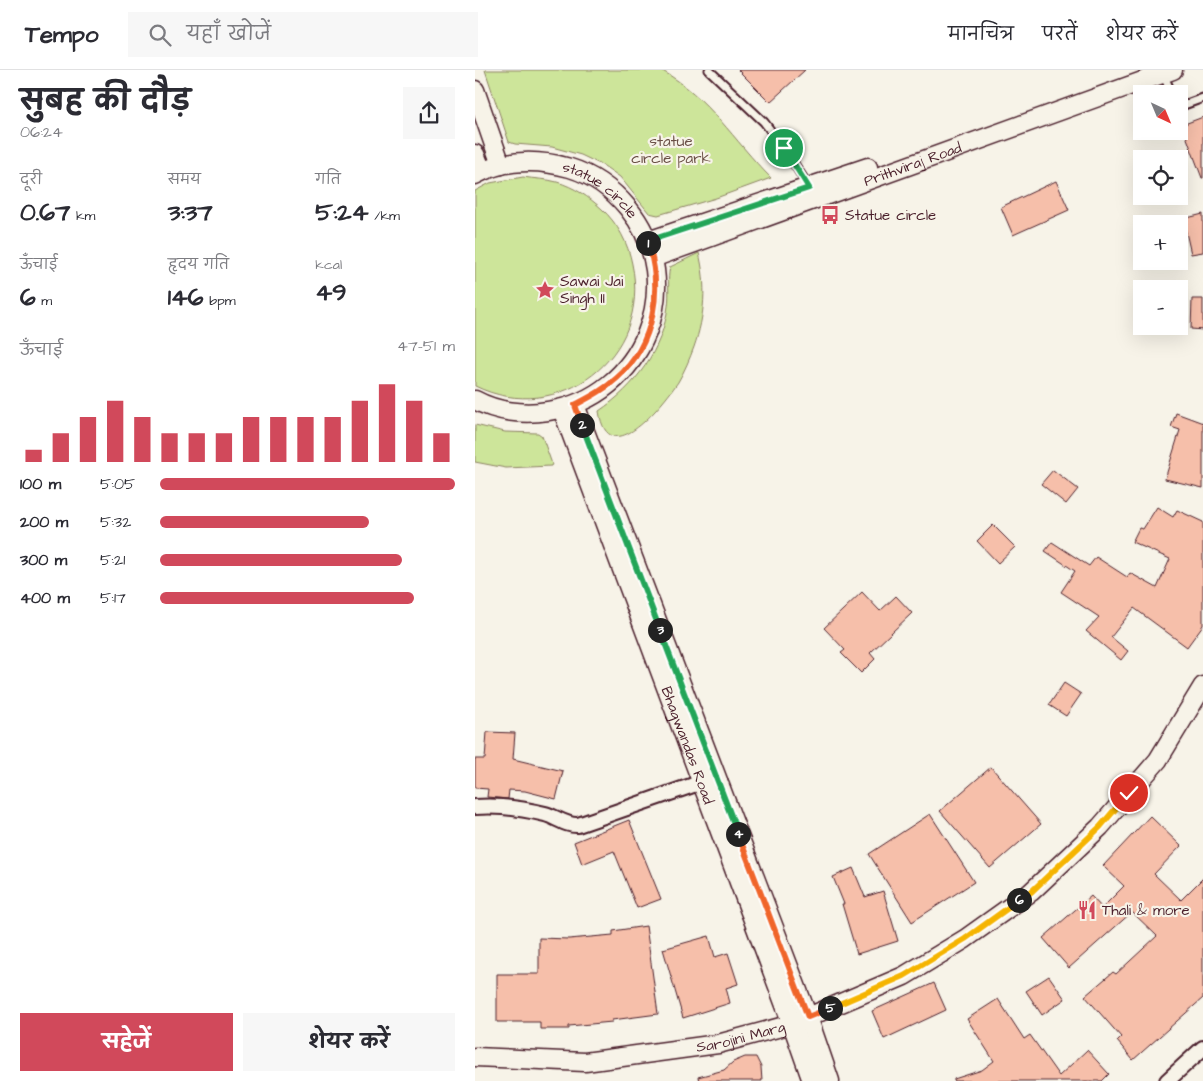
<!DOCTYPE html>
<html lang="hi">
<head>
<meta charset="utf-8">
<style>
  :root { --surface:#fff; --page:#f7f7f7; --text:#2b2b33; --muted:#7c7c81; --line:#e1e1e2; --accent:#d1495b }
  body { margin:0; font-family:"Architects Daughter","Playpen Sans Deva",sans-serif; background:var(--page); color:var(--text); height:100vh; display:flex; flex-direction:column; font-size:19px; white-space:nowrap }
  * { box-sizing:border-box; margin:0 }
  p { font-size:16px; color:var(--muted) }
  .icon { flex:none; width:28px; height:28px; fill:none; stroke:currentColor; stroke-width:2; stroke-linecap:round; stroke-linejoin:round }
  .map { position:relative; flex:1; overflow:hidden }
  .details { display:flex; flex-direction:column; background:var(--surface); width:475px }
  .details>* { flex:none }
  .needle { width:32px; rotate:136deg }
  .controls { position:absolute; left:658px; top:15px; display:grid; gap:10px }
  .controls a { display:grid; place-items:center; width:55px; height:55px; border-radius:0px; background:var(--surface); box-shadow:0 5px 20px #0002; font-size:25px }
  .pin { position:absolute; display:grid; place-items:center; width:42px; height:42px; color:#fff; margin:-21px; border:2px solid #fff; border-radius:50%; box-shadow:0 1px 5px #0007 }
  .km { position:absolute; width:25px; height:25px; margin:-12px; border-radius:50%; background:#222; color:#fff; font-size:14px; line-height:25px; text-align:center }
  .round { display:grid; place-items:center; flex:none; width:52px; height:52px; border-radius:0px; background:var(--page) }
  .overview { display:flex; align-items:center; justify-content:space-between; height:85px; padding:0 20px }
  h1 { font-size:28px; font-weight:700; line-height:38px }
  .stats { display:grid; grid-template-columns:repeat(3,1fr); gap:8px; height:85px; padding:5px 20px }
  .stats div { display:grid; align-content:center }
  .stats b { font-size:25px; font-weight:700 }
  .stats small { font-size:14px; font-weight:400 }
  .stats p { font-size:14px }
  .chart { height:140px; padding:10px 20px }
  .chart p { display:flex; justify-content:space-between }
  .chart svg { width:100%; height:90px; margin-top:5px; stroke:var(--accent); stroke-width:6 }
  .action { display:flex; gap:10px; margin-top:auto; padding:10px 20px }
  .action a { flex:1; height:58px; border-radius:0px; background:var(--accent); color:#fff; font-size:20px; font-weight:700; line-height:58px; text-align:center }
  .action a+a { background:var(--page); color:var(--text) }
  ul { padding:0 20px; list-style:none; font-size:16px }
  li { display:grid; grid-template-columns:80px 60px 1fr; align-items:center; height:38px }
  li i { height:12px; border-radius:6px; background:var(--accent) }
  header { display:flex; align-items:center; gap:30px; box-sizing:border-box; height:70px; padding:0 25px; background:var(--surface); border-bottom:1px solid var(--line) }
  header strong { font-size:24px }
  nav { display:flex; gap:28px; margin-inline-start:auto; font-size:18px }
  .search { width:350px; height:45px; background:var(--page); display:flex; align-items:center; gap:12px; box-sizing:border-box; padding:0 18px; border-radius:0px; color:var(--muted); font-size:19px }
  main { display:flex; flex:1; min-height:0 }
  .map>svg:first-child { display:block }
  .green { fill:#cde59a; stroke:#8c8262 }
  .building { fill:#f6bfaa; stroke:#4a1f2b }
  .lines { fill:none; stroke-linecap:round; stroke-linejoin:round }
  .service-casing { stroke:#4a1f2b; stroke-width:11 }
  .minor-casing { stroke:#4a1f2b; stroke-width:18 }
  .tertiary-casing { stroke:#4a1f2b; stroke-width:21 }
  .service { stroke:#f7f3e8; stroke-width:7 }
  .minor { stroke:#f7f3e8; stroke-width:14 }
  .tertiary { stroke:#f7f3e8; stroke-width:18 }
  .split-1-casing { stroke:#fff; stroke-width:10 }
  .split-2-casing { stroke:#fff; stroke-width:10 }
  .split-3-casing { stroke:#fff; stroke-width:10 }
  .split-4-casing { stroke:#fff; stroke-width:10 }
  .split-5-casing { stroke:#fff; stroke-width:10 }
  .split-6-casing { stroke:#fff; stroke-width:10 }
  .split-7-casing { stroke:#fff; stroke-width:10 }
  .split-1 { stroke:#22a559; stroke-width:6 }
  .split-2 { stroke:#f0652b; stroke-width:6 }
  .split-3 { stroke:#22a559; stroke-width:6 }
  .split-4 { stroke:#22a559; stroke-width:6 }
  .split-5 { stroke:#f0652b; stroke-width:6 }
  .split-6 { stroke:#f5b400; stroke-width:6 }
  .split-7 { stroke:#f5b400; stroke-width:6 }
  .labels { text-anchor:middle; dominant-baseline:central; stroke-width:4.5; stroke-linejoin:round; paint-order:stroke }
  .park-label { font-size:15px; fill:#6b5047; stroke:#f7f3e8 }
  .street-label { font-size:15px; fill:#4a1f2b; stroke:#f7f3e8 }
  .poi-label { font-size:15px; fill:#4a1f2b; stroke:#f7f3e8; text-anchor:start }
</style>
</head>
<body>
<header>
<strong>Tempo</strong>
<div class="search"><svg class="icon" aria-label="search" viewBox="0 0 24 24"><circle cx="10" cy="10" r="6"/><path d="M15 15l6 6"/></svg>यहाँ खोजें</div>
<nav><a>मानचित्र</a><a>परतें</a><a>शेयर करें</a></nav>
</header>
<main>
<section class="details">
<div class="overview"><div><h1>सुबह की दौड़</h1><p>06:24</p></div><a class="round"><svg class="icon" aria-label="share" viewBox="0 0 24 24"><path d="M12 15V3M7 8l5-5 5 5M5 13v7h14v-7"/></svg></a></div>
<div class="stats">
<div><p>दूरी</p><b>0.67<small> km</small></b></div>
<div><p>समय</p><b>3:37</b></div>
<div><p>गति</p><b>5:24<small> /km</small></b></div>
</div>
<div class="stats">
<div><p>ऊँचाई</p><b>6<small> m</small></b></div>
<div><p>हृदय गति</p><b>146<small> bpm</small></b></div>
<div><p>kcal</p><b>49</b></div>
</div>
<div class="chart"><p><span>ऊँचाई</span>47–51 m</p>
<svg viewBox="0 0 160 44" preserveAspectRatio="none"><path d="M5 44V38M15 44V30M25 44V22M35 44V14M45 44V22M55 44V30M65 44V30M75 44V30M85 44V22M95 44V22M105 44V22M115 44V22M125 44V14M135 44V6M145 44V14M155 44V30"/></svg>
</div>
<ul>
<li><b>100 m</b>5:05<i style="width:100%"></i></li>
<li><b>200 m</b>5:32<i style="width:71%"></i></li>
<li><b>300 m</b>5:21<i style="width:82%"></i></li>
<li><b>400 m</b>5:17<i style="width:86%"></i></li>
</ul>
<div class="action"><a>सहेजें</a><a>शेयर करें</a></div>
</section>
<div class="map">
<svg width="728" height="1011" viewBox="0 0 728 1011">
  <rect width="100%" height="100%" fill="#f7f3e8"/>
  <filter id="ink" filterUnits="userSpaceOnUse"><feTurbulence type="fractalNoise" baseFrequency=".02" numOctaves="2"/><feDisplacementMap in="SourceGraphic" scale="10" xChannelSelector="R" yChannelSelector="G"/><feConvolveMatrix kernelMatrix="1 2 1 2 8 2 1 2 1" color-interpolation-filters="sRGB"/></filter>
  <g filter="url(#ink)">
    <path class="green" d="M10,0H186C235,28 258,70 296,108L241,128L183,145L174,143L145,107L129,96L106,85L77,77L40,74L34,72Z
      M48,107C59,109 72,109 82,112C99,117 114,127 127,139C143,154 153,173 157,194C177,286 84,357 0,316V121L15,113Z
      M224,183C232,215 230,246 219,277C215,288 209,302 203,312C189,333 133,404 124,341C160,317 188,279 193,236C195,223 192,209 195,197Z
      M0,355L30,362L63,363L67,366L77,394L76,396L31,398L0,392Z"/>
    <path class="building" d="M263,0H330L295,32Z
      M728,47V108H727L707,55Z
      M581,111L594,140L538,165L526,137Z
      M728,144V182L716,184L708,149Z
      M717,229H728V260L716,259Z
      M701,343L728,353V418L690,409L705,360L696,357Z
      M578,400L603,419L591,434L566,414Z
      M682,437L698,447L702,440L728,452V555L712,577L659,538L636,567L653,581L646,590L611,561L624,547L586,522L600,501L570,481L577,472L614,496L621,487L652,507L655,503L682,518L695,489L657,472L664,458L668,459Z
      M518,455L540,477L523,493L502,471Z
      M387,522L405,541L421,526L437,543L395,583L400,589L386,603L366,583L370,580L349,558Z
      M589,613L606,624L591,646L574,635Z
      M12,662L40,663L38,689L88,701L81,729L50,721L34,720L33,729L12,727L13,719L0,718V689H10Z
      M516,697L566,754L515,798L465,741Z
      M455,744L499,812L437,852L394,784Z
      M675,746L706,776L679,804L706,830L728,808V928L658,990L642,971L646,967L610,926L638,902L641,904L682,866L657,842L594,898L568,868L616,826L627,838L649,816L628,796Z
      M154,750L186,829L162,838L139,781L107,794L99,772Z
      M378,798L390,827L408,821L423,871L382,884L367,834H369L358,807Z
      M171,856L183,944L137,950V952L94,956V959H65V952H22V904H64V868L94,869L138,865V861Z
      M234,866L240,887L253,883L263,914L251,918L255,933L208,948L188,879Z
      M574,906L590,929L567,945L551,921Z
      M459,913L471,940L409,969L397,941Z
      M523,929L549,969L555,965L584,1006L612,980L634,1004L627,1011H479V1009L507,1000L519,991L492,949Z
      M270,987H281L286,997L287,1011H224L223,1007L249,1000L258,992Z"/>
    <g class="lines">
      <g class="service-casing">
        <path id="service" d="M234,0L289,52L309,78L334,117
          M688,4L697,24
          M704,35H709L728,28"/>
      </g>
      <g class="minor-casing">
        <path id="minor" d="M0,737C24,735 46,738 70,744C81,747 92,756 103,755L227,712
          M692,1011L728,978"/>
      </g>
      <g class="tertiary-casing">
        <g id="tertiary">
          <path d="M0,20L26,95"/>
          <path d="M0,84L7,101"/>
          <path id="s1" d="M0,105C30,89 63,89 95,98C118,105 138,120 153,138C215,214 168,327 73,341C49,345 22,342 0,330"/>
          <path d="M173,171L393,97"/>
          <path id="s2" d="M178,188L698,0"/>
          <path d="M100,335L333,947L355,1011"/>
          <path id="s3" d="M87,339L317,954L337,1011"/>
          <path id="s4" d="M0,987L110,992L243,974L317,954L429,906L490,869L556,822L625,757L683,690L728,616"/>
        </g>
      </g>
      <use href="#service" class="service"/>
      <use href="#minor" class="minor"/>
      <use href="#tertiary" class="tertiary"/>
    </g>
  </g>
  <g class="lines" filter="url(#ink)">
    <g class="split-1-casing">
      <path id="split-1" d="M173,173V171L334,118L309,78"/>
    </g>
    <g class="split-2-casing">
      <path id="split-2" d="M107,355L100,335C115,327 129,320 142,308C180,274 188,219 173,173"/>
    </g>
    <g class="split-3-casing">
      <path id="split-3" d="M107,355L185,560"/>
    </g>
    <g class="split-4-casing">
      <path id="split-4" d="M185,560L263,764"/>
    </g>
    <g class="split-5-casing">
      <path id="split-5" d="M263,764L333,947L355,938"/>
    </g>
    <g class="split-6-casing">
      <path id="split-6" d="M355,938L429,906L490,869L544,830"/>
    </g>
    <g class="split-7-casing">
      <path id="split-7" d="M544,830L556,822L625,757L654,723"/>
    </g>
    <use href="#split-1" class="split-1"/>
    <use href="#split-2" class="split-2"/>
    <use href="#split-3" class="split-3"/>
    <use href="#split-4" class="split-4"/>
    <use href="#split-5" class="split-5"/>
    <use href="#split-6" class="split-6"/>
    <use href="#split-7" class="split-7"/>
  </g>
  <defs>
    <g id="bus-bare" transform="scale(1.5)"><path d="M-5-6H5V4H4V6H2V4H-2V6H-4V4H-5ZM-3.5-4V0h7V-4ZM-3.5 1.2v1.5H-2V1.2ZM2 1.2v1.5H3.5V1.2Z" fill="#d1495b" stroke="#f7f3e8" stroke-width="2.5" paint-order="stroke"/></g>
    <g id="sight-bare" transform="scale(1.5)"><path d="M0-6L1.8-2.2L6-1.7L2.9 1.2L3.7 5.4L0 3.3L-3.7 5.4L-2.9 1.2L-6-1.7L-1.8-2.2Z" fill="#d1495b" stroke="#f7f3e8" stroke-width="2.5" paint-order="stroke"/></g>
    <g id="restaurant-bare" transform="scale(1.5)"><path d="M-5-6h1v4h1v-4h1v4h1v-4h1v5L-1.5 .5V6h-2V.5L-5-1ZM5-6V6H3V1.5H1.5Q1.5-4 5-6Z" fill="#d1495b" stroke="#f7f3e8" stroke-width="2.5" paint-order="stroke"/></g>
  </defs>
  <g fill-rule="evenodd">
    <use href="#bus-bare" x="355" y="145"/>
    <use href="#sight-bare" x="70" y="220"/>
    <use href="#restaurant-bare" x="612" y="840"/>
  </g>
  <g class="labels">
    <g class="park-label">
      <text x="196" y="71">statue<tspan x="196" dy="17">circle park</tspan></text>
    </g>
    <g class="street-label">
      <text stroke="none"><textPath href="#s2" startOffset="276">Prithviraj Road</textPath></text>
      <text stroke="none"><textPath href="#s1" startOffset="135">statue circle</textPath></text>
      <text stroke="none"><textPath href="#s3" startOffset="359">Bhagwandas Road</textPath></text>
      <text stroke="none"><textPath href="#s4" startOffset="268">Sarojini Marg</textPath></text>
    </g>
    <g class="poi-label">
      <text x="370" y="145">Statue circle</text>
      <text x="85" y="211">Sawai Jai<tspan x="85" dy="17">Singh II</tspan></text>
      <text x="627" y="840">Thali &amp; more</text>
    </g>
  </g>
</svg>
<div class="controls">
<a><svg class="needle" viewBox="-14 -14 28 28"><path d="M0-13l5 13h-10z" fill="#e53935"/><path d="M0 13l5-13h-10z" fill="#7c7c81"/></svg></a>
<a><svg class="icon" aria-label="locate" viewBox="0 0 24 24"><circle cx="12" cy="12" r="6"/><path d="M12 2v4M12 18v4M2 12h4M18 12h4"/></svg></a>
<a>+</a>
<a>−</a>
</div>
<div class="pin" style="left:309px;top:78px;background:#1e9e55"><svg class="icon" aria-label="arrive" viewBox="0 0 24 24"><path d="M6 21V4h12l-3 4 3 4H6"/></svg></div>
<div class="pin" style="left:654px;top:723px;background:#d93025"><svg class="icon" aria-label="check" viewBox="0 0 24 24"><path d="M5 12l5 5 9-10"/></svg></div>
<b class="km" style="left:173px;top:173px">1</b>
<b class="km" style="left:107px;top:355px">2</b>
<b class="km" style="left:185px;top:560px">3</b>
<b class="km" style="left:263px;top:764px">4</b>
<b class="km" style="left:355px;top:938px">5</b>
<b class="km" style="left:544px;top:830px">6</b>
</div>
</main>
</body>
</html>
